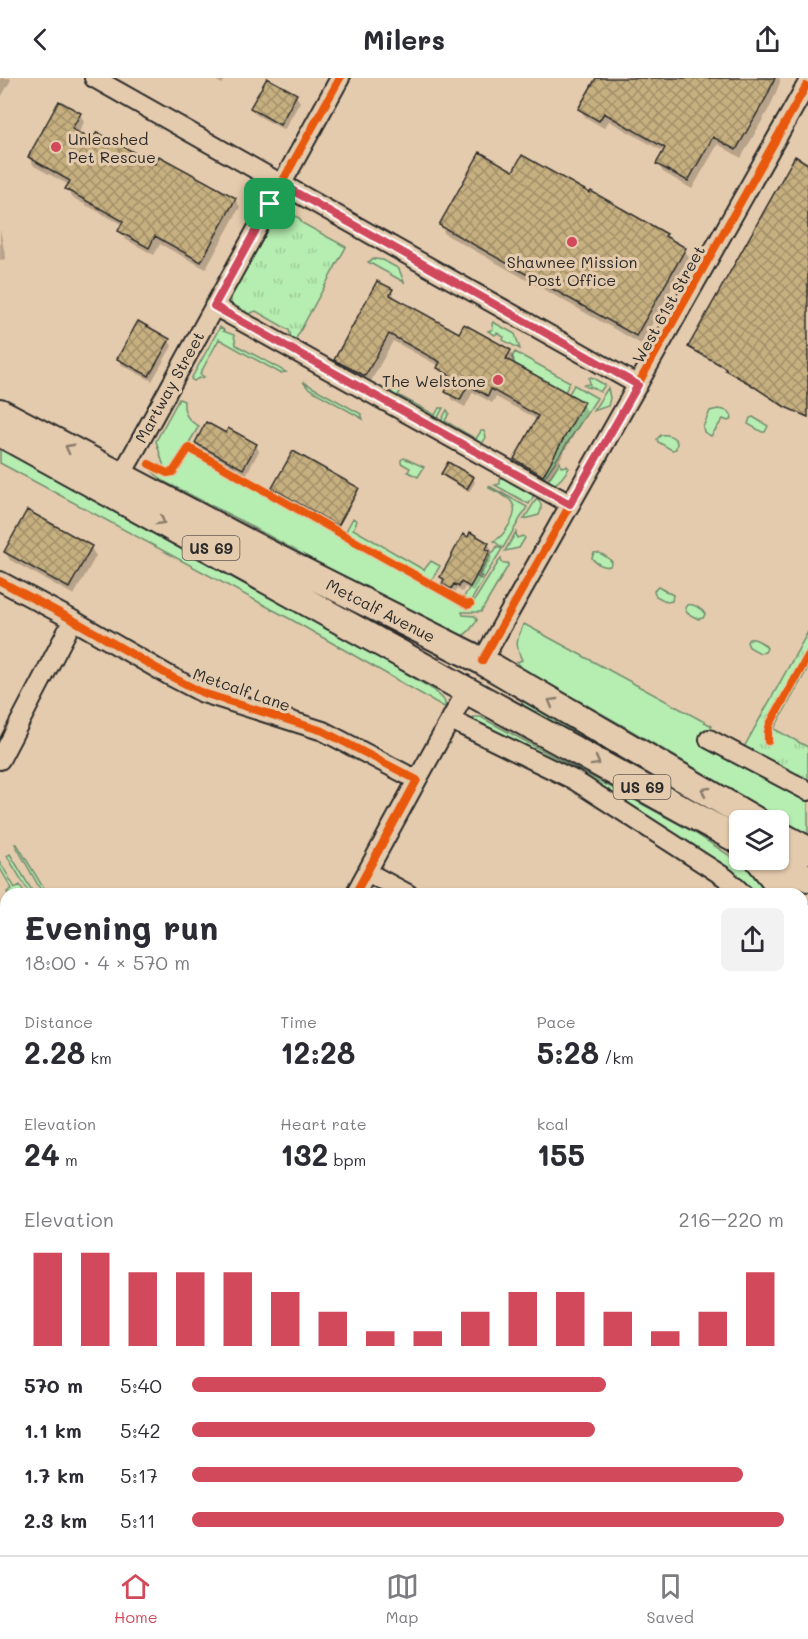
<!DOCTYPE html>
<html lang="en">
<head>
<meta charset="utf-8">
<style>
  :root { --surface:#fff; --page:#f2f2f3; --text:#2b2b33; --muted:#7c7c81; --line:#e1e1e2; --accent:#d1495b }
  body { margin:0; font-family:Mali,sans-serif; background:var(--page); color:var(--text); height:100vh; display:flex; flex-direction:column; font-size:22px; white-space:nowrap }
  * { box-sizing:border-box; margin:0 }
  p { font-size:20px; color:var(--muted) }
  .icon { flex:none; width:33px; height:33px; fill:none; stroke:currentColor; stroke-width:2; stroke-linecap:round; stroke-linejoin:round }
  .map { position:relative; flex:1; overflow:hidden }
  .drawer { position:absolute; left:0px; top:810px; width:808px; height:668px; display:flex; flex-direction:column; background:var(--surface); border-radius:18px 18px 0 0; box-shadow:0 2px 4px #0004 }
  .drawer>* { flex:none }
  .controls { position:absolute; left:729px; top:732px; display:grid; gap:12px }
  .controls a { display:grid; place-items:center; width:60px; height:60px; border-radius:9px; background:var(--surface); box-shadow:0 2px 4px #0004; font-size:30px }
  .pin { position:absolute; display:grid; place-items:center; width:51px; height:51px; color:#fff; margin:-26px; border-radius:12px; box-shadow:0 3px 9px #0006 }
  .round { display:grid; place-items:center; flex:none; width:63px; height:63px; border-radius:9px; background:var(--page) }
  .overview { display:flex; align-items:center; justify-content:space-between; height:102px; padding:0 24px }
  h1 { font-size:33px; font-weight:800; line-height:45px }
  .figures { display:grid; grid-template-columns:repeat(3,1fr); gap:9px; height:102px; padding:6px 24px }
  .figures div { display:grid; align-content:center }
  .figures b { font-size:30px; font-weight:800 }
  .figures small { font-size:16px; font-weight:400 }
  .figures p { font-size:16px }
  .chart { height:168px; padding:12px 24px }
  .chart p { display:flex; justify-content:space-between }
  .chart svg { width:100%; height:108px; margin-top:6px; stroke:var(--accent); stroke-width:6 }
  ul { padding:0 24px; list-style:none; font-size:20px }
  li { display:grid; grid-template-columns:96px 72px 1fr; align-items:center; height:45px }
  li i { height:15px; border-radius:8px; background:var(--accent) }
  header { display:flex; justify-content:space-between; align-items:center; height:78px; padding:0 24px; background:var(--surface); font-size:27px; font-weight:800 }
  .tabs { display:flex; justify-content:space-around; align-items:center; height:84px; border-top:2px solid var(--line); background:var(--surface); font-size:16px; color:var(--muted) }
  .tabs a { display:grid; justify-items:center; gap:3px }
  .tabs .active { color:var(--accent) }
  .map>svg:first-child { display:block }
  .green { fill:#b6edb0; stroke:#708c6e; stroke-width:1.5 }
  .park { fill:url(#park-tufts); stroke:#708c6e; stroke-width:1.5 }
  .shadow { fill:#0003 }
  .building { fill:url(#building-cross-hatch); stroke:#2b2b2b; stroke-width:1.5 }
  .lines { fill:none; stroke-linecap:round; stroke-linejoin:round }
  .minor-casing { stroke:#2b2b2b; stroke-width:22 }
  .highway-casing { stroke:#2b2b2b; stroke-width:30 }
  .minor { stroke:#e5cbad; stroke-width:18 }
  .highway { stroke:#e5cbad; stroke-width:26 }
  .cycleway-casing { stroke:#e5cbad; stroke-width:11 }
  .cycleway { stroke:#e8590c; stroke-width:8 }
  .oneway { stroke:#887b6c }
  .route-casing { stroke:#fff; stroke-width:12 }
  .route { stroke:#d1495b; stroke-width:8 }
  .poi-dot { fill:#d1495b; stroke:#e5cbad; stroke-width:2 }
  .labels { text-anchor:middle; dominant-baseline:central; stroke-width:6; stroke-linejoin:round; paint-order:stroke }
  .shield { fill:#e5cbad; stroke:#635b52; stroke-width:1.5 }
  .shield-label { font-size:15px; font-weight:bold; fill:#2b2b2b }
  .poi-label { font-size:16px; fill:#2b2b2b; stroke:#e5cbad; text-anchor:start }
  .street-label { font-size:16px; fill:#2b2b2b; stroke:#e5cbad }
</style>
</head>
<body>
<header><svg class="icon" aria-label="back" viewBox="0 0 24 24"><path d="M15 5l-7 7 7 7"/></svg>Milers<svg class="icon" aria-label="share" viewBox="0 0 24 24"><path d="M12 15V3M7 8l5-5 5 5M5 13v7h14v-7"/></svg></header>
<div class="map">
<svg width="808" height="1477" viewBox="0 0 808 1477">
  <defs>
    <pattern id="park-tufts" width="24" height="20" patternUnits="userSpaceOnUse" patternTransform="scale(1.5)"><rect width="24" height="20" fill="#b6edb0"/><path d="M3 7l-1-3M5 7V3M7 7l1-3M15 17l-1-3M17 17v-4M19 17l1-3" fill="none" stroke="#9dcb98"/></pattern>
    <pattern id="building-cross-hatch" width="8" height="8" patternUnits="userSpaceOnUse" patternTransform="scale(1.5)"><rect width="8" height="8" fill="#c7b080"/><path d="M0 0l8 8M0 8l8-8" fill="none" stroke="#a28f69"/></pattern>
  </defs>
  <rect width="100%" height="100%" fill="#e5cbad"/>
  <filter id="ink" filterUnits="userSpaceOnUse"><feTurbulence type="fractalNoise" baseFrequency=".0167" numOctaves="2"/><feDisplacementMap in="SourceGraphic" scale="12" xChannelSelector="R" yChannelSelector="G"/><feConvolveMatrix kernelMatrix="1 2 1 2 8 2 1 2 1" color-interpolation-filters="sRGB"/></filter>
  <g filter="url(#ink)">
    <path class="green" d="M374,181L383,182L399,191L404,204L368,184Z
      M493,244L515,256L520,271L503,262L504,259L497,255L495,257L488,253L493,251L492,246Z
      M220,249L224,252L223,253L234,257L236,267L286,294L280,295L219,261L200,296L204,299L197,301L194,303L191,301Z
      M515,274L570,304L565,314L515,286L512,279Z
      M591,299L605,307L600,314L590,308L589,310L584,307L590,306L589,300Z
      M303,304L361,336L363,341L308,310Z
      M399,306L403,309L398,317L435,337L439,330H443L437,341L391,315L394,310Z
      M574,307L597,320L543,402L514,386L515,384L542,399L583,324L569,316Z
      M608,310L610,320L608,328L593,333Z
      M179,321L184,323C183,334 188,343 199,348L175,388L169,392L164,389L156,363Z
      M718,331C725,332 732,333 732,341L728,343L723,341L711,358L704,354L703,349L710,333Z
      M447,332L449,335L445,343L476,361L481,353H484L486,359L482,366L441,343Z
      M753,339L768,348L765,354H762L748,346L750,340Z
      M661,357C667,356 674,358 677,364L676,371L672,372L658,364L657,361Z
      M0,367L317,542L434,612L444,622L446,630L292,542L0,385Z
      M190,374L260,414L469,531L501,480L502,485H508V488L481,534H462L463,537L475,538L477,542C472,550 466,559 455,560L240,442L163,403L151,392L164,397H174Z
      M404,380L424,389L418,399L408,394L410,390L401,385V382Z
      M560,384L561,389L567,388L569,390C562,400 558,408 545,407Z
      M502,399L534,417L529,426L495,407L500,406V401Z
      M489,408L527,429L503,470L494,463C503,459 519,437 513,426C510,419 496,414 489,410Z
      M537,420C542,425 542,431 539,437L524,441Z
      M353,440L357,443L353,451L424,492L431,483L440,488L431,503L389,478L345,455Z
      M516,454L517,460L523,458L525,460L519,470L505,473Z
      M497,468L502,471L484,500L479,497L492,474H494Z
      M594,475C600,474 608,479 612,484L610,488C604,490 595,485 592,480Z
      M476,498L483,502L471,523H467L463,521Z
      M658,509L673,517L672,523L667,524L656,518L654,513Z
      M687,527C693,525 702,531 705,536L703,540L698,541L687,535L685,530Z
      M524,546L712,648L701,668L808,723V757L620,646L524,592L517,584L522,582C514,566 517,561 524,546Z
      M749,561C755,560 764,565 767,570L765,574L760,575L749,569L747,564Z
      M525,620L740,742L739,753L537,640L522,626Z
      M474,639H481L486,642L692,753L744,787L756,796L775,816H749L473,645Z
      M15,766H17L47,816H43Z
      M10,776L34,816H30L7,778Z
      M0,784L15,810L20,807L25,816H8L7,814L12,811L0,790Z
      M802,854L808,866V1017L802,1014Z
      M0,868H6V1219L0,1215Z
      M808,1070V1105L805,1108L803,1107L807,1100L803,1098V1091L805,1086L803,1084V1080Z
      M807,1148L808,1151V1220L802,1217L803,1164L804,1165L806,1162L803,1160V1149Z"/>
    <path class="park" d="M285,132L299,140L302,145L346,169L293,266L289,252L256,233L251,235L252,241L231,228V218L274,141L278,135Z
      M808,554V590L774,651L808,669V706L743,671Z
      M6,918V1163L0,1156V921Z"/>
    <path class="shadow" d="M0,0H10L11,2L0,21Z
      M212,0H226L222,6Z
      M597,0H780V4L771,27L741,80L718,66L692,111L663,94L658,86L664,74L609,43L604,50L585,39L580,31Z
      M267,1L296,18L300,24L284,52L255,36L252,30Z
      M80,36L84,44L78,56L93,64L235,121L240,129L206,191L160,166L154,177L125,161L120,153L123,147L71,119L67,111L69,107L34,88L29,79Z
      M514,95L666,157L669,162L684,171L689,179L641,266L445,156L440,147Z
      M0,152L6,181L0,182Z
      M391,213L396,221L459,257L510,273L515,281L512,286L582,325L587,333L547,405L521,389L516,381L538,342L496,319L492,325L473,314L465,329L452,322L447,314L453,304L443,298L438,290L439,288L393,263L370,305L340,290L335,282Z
      M169,262L172,268L152,303L122,287L119,281Z
      M226,357L256,367L259,373L246,397L200,371L196,365Z
      M293,375L358,411L359,413L339,448L274,411L273,410Z
      M443,396L473,400L475,404L469,414L445,400Z
      M468,461L488,466L492,472L490,476L492,480L473,514L465,509L462,514L457,511L454,516L447,512L441,499Z
      M91,470L96,478L74,517L10,482L5,474Z
      M802,1062L808,1065V1086L802,1096Z
      M802,1304L808,1305V1341L802,1340Z
      M673,1472H712L710,1475L712,1477H670Z
      M753,1472H769L779,1477H750Z"/>
    <path class="building" d="M267,0L297,16L280,47L250,30Z
      M596,0H775L767,18L736,72L713,59L688,103L656,86L665,70L604,35L599,43L578,31Z
      M59,23L81,35L72,51L92,62L97,54L155,86L159,78L236,120L201,184L155,158L149,170L118,153L123,143L65,111L70,103L28,79Z
      M480,74L513,93L522,77L590,115L591,113L667,156L665,158L686,170L636,258L439,147Z
      M795,78L808,86V339L785,329L750,306L725,292L726,290L688,269Z
      M377,203L393,211L390,217L459,255L464,246L511,272L506,281L584,324L543,398L514,381L538,338L491,311L488,318L468,307L460,322L445,314L453,299L437,290L440,284L389,256L365,298L334,282Z
      M138,243L170,261L149,298L117,281Z
      M206,344L226,355L228,350L257,366L243,391L195,365Z
      M293,373L359,410L338,448L272,410Z
      M448,384L474,399L467,411L441,396Z
      M27,432L92,468L69,510L4,474Z
      M470,454L489,465L486,471L490,473L470,509L461,504L459,509L454,506L451,511L442,506L444,501L440,499L463,456L468,459Z"/>
    <g class="lines">
      <g class="minor-casing">
        <path id="minor" d="M94,0L638,307
          M214,228L570,426
          M121,398L340,0
          M0,503L73,542L170,598L203,615L323,653L417,702
          M482,583L806,8
          M451,642L574,702L726,800L743,816
          M709,661L808,713
          M0,682L73,542
          M367,794L408,816
          M355,816L417,702L467,612
          M802,1428L808,1432
          M0,1456L6,1445
          M477,1472L487,1477"/>
      </g>
      <g class="highway-casing">
        <path id="highway" d="M0,334L279,481L482,583L755,742
          M0,355L740,763
          M778,756L808,772
          M759,782L786,816
          M774,782L808,800
          M802,838L808,847"/>
      </g>
      <use href="#minor" class="minor"/>
      <use href="#highway" class="highway"/>
      <g class="cycleway-casing">
        <path id="cycleway" d="M281,106L340,0
          M149,386L167,395L173,394L189,370L468,527L470,526
          M0,503L73,542L170,598L203,615L323,653L417,702L355,816
          M482,583L806,8
          M768,663V654L770,646L808,578"/>
      </g>
      <use href="#cycleway" class="cycleway"/>
    </g>
    <defs><path id="oneway-chevron" d="M-2-3.5L2.5 0L-2 3.5" fill="none" stroke-width="1.6" stroke-linecap="round" stroke-linejoin="round" transform="scale(1.5)"/></defs>
    <g class="oneway">
      <use href="#oneway-chevron" transform="translate(69 370) rotate(-152)"/>
      <use href="#oneway-chevron" transform="translate(161 443) rotate(29)"/>
      <use href="#oneway-chevron" transform="translate(552 624) rotate(-150)"/>
      <use href="#oneway-chevron" transform="translate(596 684) rotate(29)"/>
      <use href="#oneway-chevron" transform="translate(705 713) rotate(-150)"/>
    </g>
  </g>
  <g class="lines" filter="url(#ink)">
    <g class="route-casing">
      <path id="route" d="M281,106L638,307L570,426L214,228Z"/>
    </g>
    <use href="#route" class="route"/>
  </g>
  <g class="poi-dot">
    <circle cx="56" cy="69" r="6"/>
    <circle cx="572" cy="164" r="6"/>
    <circle cx="498" cy="302" r="6"/>
  </g>
  <g class="labels">
    <g class="shield">
      <rect x="182.5" y="458" width="57" height="24" rx="4.5"/>
      <rect x="613.5" y="697" width="57" height="24" rx="4.5"/>
    </g>
    <g class="shield-label">
      <text x="211" y="470">US 69</text>
      <text x="642" y="709">US 69</text>
    </g>
    <g class="poi-label">
      <text x="68" y="60">Unleashed<tspan x="68" dy="18">Pet Rescue</tspan></text>
      <text x="572" y="183" text-anchor="middle">Shawnee Mission<tspan x="572" dy="18">Post Office</tspan></text>
      <text x="486" y="302" text-anchor="end">The Welstone</text>
    </g>
    <g class="street-label">
      <text transform="translate(668 226) rotate(-61)">West 61st Street</text>
      <text transform="translate(169 309) rotate(-61)">Martway Street</text>
      <text transform="translate(381 532) rotate(27)">Metcalf Avenue</text>
      <text transform="translate(242 611) rotate(19)">Metcalf Lane</text>
    </g>
  </g>
</svg>
<div class="controls">
<a><svg class="icon" aria-label="layers" viewBox="0 0 24 24"><path d="M12 4l9 5-9 5-9-5zM3 14l9 5 9-5"/></svg></a>
</div>
<div class="pin" style="left:270px;top:126px;background:#1e9e55"><svg class="icon" aria-label="arrive" viewBox="0 0 24 24"><path d="M6 21V4h12l-3 4 3 4H6"/></svg></div>
<section class="drawer">
<div class="overview"><div><h1>Evening run</h1><p>18:00 · 4 × 570 m</p></div><a class="round"><svg class="icon" aria-label="share" viewBox="0 0 24 24"><path d="M12 15V3M7 8l5-5 5 5M5 13v7h14v-7"/></svg></a></div>
<div class="figures">
<div><p>Distance</p><b>2.28<small> km</small></b></div>
<div><p>Time</p><b>12:28</b></div>
<div><p>Pace</p><b>5:28<small> /km</small></b></div>
</div>
<div class="figures">
<div><p>Elevation</p><b>24<small> m</small></b></div>
<div><p>Heart rate</p><b>132<small> bpm</small></b></div>
<div><p>kcal</p><b>155</b></div>
</div>
<div class="chart"><p><span>Elevation</span>216–220 m</p>
<svg viewBox="0 0 160 44" preserveAspectRatio="none"><path d="M5 44V6M15 44V6M25 44V14M35 44V14M45 44V14M55 44V22M65 44V30M75 44V38M85 44V38M95 44V30M105 44V22M115 44V22M125 44V30M135 44V38M145 44V30M155 44V14"/></svg>
</div>
<ul>
<li><b>570 m</b>5:40<i style="width:70%"></i></li>
<li><b>1.1 km</b>5:42<i style="width:68%"></i></li>
<li><b>1.7 km</b>5:17<i style="width:93%"></i></li>
<li><b>2.3 km</b>5:11<i style="width:100%"></i></li>
</ul>
</section>
</div>
<nav class="tabs">
<a class="active"><svg class="icon" aria-label="home" viewBox="0 0 24 24"><path d="M3 11l9-7 9 7M6 9v11h12V9"/></svg>Home</a>
<a><svg class="icon" aria-label="map" viewBox="0 0 24 24"><path d="M3 6l6-2 6 2 6-2v14l-6 2-6-2-6 2zM9 4v14M15 6v14"/></svg>Map</a>
<a><svg class="icon" aria-label="saved" viewBox="0 0 24 24"><path d="M7 4h10v16l-5-4-5 4z"/></svg>Saved</a>
</nav>
</body>
</html>
